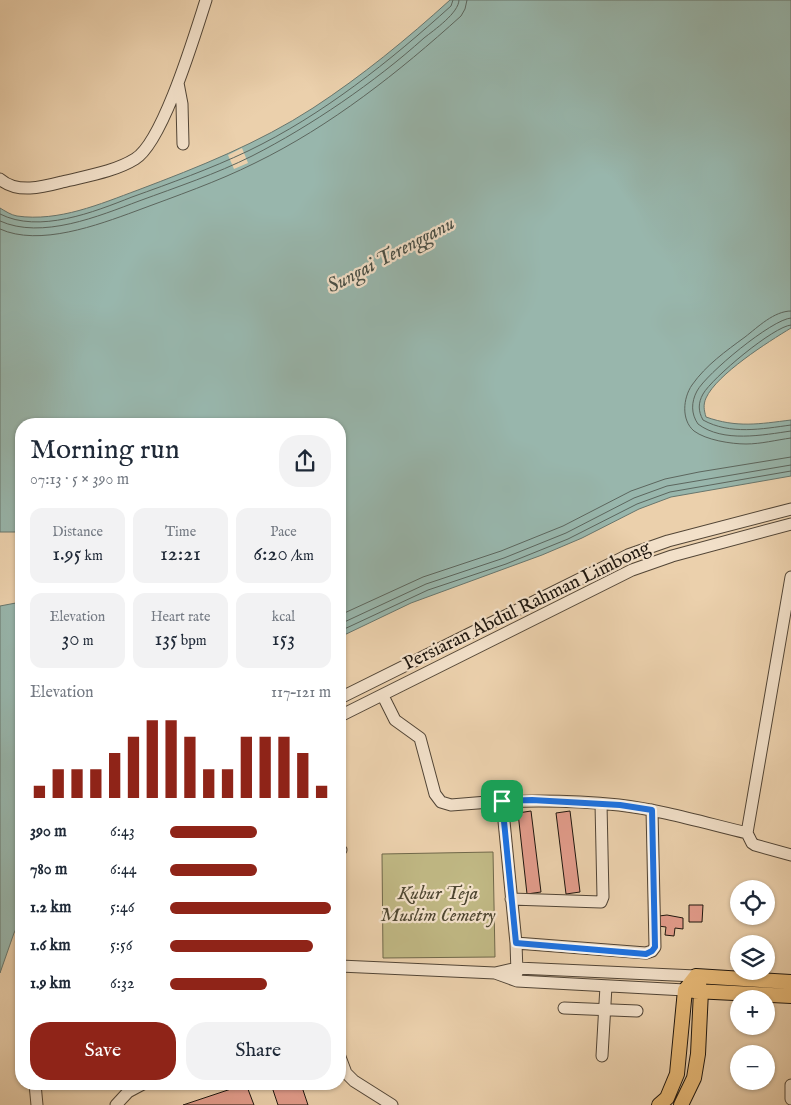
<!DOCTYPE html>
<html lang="en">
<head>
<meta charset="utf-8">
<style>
  :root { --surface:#fff; --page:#f2f2f3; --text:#1f2937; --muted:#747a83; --accent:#8f2418 }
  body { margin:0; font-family:"IM FELL English",serif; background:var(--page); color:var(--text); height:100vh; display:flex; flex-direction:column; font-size:19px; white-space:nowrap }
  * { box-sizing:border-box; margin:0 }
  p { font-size:16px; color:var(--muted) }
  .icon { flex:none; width:28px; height:28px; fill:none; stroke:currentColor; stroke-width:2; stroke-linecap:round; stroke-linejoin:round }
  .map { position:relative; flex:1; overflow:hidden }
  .drawer { position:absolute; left:15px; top:418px; width:331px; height:672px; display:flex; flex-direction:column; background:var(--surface); border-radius:20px; box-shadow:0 1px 4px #0004 }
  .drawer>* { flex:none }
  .tools { position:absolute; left:730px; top:880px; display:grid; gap:10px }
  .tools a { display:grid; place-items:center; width:45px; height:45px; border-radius:50%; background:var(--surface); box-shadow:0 1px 4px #0004; font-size:25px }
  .pin { position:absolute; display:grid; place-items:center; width:42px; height:42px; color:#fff; margin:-21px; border-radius:10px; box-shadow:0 2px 8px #0006 }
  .round { display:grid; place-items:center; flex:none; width:52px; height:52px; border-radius:20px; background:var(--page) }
  .headline { display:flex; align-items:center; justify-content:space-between; height:85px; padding:0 15px }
  h1 { font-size:28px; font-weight:600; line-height:38px }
  .metrics { display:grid; grid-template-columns:repeat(3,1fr); gap:8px; height:85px; padding:5px 15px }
  .metrics div { display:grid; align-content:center; border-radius:12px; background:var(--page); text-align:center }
  .metrics b { font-size:21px; font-weight:600 }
  .metrics small { font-size:14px; font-weight:400 }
  .metrics p { font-size:14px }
  .chart { height:140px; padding:10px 15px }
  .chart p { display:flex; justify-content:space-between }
  .chart svg { width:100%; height:90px; margin-top:5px; stroke:var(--accent); stroke-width:6 }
  .cta { display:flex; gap:10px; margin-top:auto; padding:10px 15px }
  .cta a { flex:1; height:58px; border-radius:20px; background:var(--accent); color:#fff; font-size:20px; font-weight:600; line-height:58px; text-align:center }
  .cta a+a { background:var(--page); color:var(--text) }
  ul { padding:0 15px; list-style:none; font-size:16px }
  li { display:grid; grid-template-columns:80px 60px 1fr; align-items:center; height:38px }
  li i { height:12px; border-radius:6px; background:var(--accent) }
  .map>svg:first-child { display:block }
  .green { fill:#c0b884; stroke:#70684a }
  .water { fill:#98b6ac; stroke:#68766d }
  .pier { fill:#ebd0ac }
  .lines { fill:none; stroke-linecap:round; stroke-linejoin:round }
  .shore { stroke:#5c665e; stroke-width:1 }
  .building { fill:#e29c8b; stroke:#1f170f }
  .minor-casing { stroke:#524536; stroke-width:13 }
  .major-casing { stroke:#1f170f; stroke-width:16 }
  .minor { stroke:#f2e0c9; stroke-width:11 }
  .major { stroke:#e6b876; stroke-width:14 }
  .route-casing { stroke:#fff; stroke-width:10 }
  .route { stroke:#1a73e8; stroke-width:6 }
  .labels { text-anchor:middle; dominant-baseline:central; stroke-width:4.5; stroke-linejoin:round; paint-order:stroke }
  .street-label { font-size:19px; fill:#1f170f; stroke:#f2e0c9 }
  .park-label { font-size:19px; font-style:italic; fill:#4f4732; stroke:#f2e0c9 }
  .water-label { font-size:20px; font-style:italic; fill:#494f46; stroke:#f2e0c9 }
</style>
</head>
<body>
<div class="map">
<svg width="791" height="1105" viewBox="0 0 791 1105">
  <rect width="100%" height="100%" fill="#ebd0ac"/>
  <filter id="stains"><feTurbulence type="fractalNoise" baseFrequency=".004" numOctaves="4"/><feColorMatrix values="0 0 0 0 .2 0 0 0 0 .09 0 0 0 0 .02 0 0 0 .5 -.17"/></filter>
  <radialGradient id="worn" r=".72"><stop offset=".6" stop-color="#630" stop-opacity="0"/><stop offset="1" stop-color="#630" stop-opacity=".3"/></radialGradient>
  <path class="green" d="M493,852L495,957L383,958L382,854Z"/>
  <path class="water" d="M450,0H791V328C768,342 717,374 706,398C703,405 704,410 706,417C737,428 759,424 791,420V476L671,497L639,509L582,538L542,555L411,603L340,637V424H21V532H0V208C5,211 11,215 17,216C59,222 100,204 138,190C199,167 259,143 313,108C362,76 407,39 450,0Z
    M21,602V919L14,933L0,973V606Z"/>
  <path class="pier" d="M242,148L248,163L234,169L228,155Z"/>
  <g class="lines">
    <path class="shore" d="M0,214C39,234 94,212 132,197C171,183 210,169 248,151C323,115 390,61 451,6L453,0
      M0,221C42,240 99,216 139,201C177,187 216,174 252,156C311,126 375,82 424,38C434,30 459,13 459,0
      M0,229C39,247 98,225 136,211C176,196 217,182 255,163C331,126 399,72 461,16L465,9L467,0
      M791,311C774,311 758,327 745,337C726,351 706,365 692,385C683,398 681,420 694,431C706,440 731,444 746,444C761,444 776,440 791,438
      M791,318C772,319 706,374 697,391C691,402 691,414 698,424C723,443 763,435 791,431
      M791,325C774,326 712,378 703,394C698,403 698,411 703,420C730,435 762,429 791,425
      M340,615L423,577L501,551L563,526L631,491L665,479L699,472L791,457
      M340,624L426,584L504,558L566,533L634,498L667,486L791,465
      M340,631L428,590L506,564L568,539L637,504L670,492L791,471"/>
  </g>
  <path class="building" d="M531,811L541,892L527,894L518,813Z
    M570,811L580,892L566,894L556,813Z
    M689,905H703L702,922H689Z
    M667,915L683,918V929L675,928L674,936L665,935L666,927L658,926L659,916Z
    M246,1084L254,1105H183Z
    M271,1084H301L308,1105H278Z"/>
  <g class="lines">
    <g class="minor-casing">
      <path id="minor" d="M178,83L182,104L183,144
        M0,179C17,194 43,187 62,182C86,176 114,172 135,159C163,142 195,34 206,0
        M791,577L747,833L752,843L755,845L791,855
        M383,696L395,720L420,738L435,794L441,802L451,805C507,800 563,799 619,805C662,810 705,823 747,833
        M340,698L628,555L668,541L791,509
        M340,716L632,570L672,556L791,524
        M502,801L516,943L517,973
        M340,850H341
        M511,899L601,902L603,897L601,804
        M516,943L646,953L652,951L655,947L652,810
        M340,966L495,973L517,968L696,976
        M495,973L517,981L685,990
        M564,1008L637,1011
        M602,1056L606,986
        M340,1057L346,1073L354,1081L392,1105
        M35,1084L37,1105
        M791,1085V1099
        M116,1105L128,1092L143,1084"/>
    </g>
    <g class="major-casing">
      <path id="major" d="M696,976L791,982
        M694,991L791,996
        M659,1105L667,1098L677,1074L685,990L696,976
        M681,1105L694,1078L698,1054L701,991L696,976"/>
    </g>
    <use href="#minor" class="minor"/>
    <use href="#major" class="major"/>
  </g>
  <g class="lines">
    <g class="route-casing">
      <path id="route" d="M532,800L620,805L652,810L655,947L652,951L646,954L516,943L502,801Z"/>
    </g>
    <use href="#route" class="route"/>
  </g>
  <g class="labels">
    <g class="street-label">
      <text transform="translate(527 606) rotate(-26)">Persiaran Abdul Rahman Limbong</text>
    </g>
    <g class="park-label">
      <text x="438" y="894">Kubur Teja<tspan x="438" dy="22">Muslim Cemetry</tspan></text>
    </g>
    <g class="water-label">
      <text transform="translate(391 255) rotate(-28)">Sungai Terengganu</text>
    </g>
  </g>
  <rect width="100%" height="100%" filter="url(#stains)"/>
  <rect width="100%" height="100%" fill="url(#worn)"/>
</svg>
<div class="tools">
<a><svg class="icon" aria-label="locate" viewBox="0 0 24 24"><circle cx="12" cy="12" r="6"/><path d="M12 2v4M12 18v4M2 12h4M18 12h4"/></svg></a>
<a><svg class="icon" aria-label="layers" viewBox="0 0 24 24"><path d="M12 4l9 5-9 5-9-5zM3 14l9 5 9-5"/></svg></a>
<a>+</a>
<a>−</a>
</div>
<div class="pin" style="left:502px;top:801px;background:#1e9e55"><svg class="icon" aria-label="arrive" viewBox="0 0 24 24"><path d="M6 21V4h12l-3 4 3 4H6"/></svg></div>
<section class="drawer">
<div class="headline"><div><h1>Morning run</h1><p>07:13 · 5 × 390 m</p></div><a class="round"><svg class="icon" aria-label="share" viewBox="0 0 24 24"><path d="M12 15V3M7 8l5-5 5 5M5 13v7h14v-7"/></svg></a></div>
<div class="metrics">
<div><p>Distance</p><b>1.95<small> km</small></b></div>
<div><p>Time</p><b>12:21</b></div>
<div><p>Pace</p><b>6:20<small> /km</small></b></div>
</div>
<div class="metrics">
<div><p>Elevation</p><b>30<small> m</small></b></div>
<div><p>Heart rate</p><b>135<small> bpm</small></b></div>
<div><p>kcal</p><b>153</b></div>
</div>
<div class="chart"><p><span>Elevation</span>117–121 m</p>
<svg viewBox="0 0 160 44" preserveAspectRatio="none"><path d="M5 44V38M15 44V30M25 44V30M35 44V30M45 44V22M55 44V14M65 44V6M75 44V6M85 44V14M95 44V30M105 44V30M115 44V14M125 44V14M135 44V14M145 44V22M155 44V38"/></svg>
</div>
<ul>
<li><b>390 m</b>6:43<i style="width:54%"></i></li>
<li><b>780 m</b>6:44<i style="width:54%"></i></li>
<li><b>1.2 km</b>5:46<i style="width:100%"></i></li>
<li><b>1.6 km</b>5:56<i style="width:89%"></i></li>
<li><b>1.9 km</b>6:32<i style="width:60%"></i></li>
</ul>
<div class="cta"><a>Save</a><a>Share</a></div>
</section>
</div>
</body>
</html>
